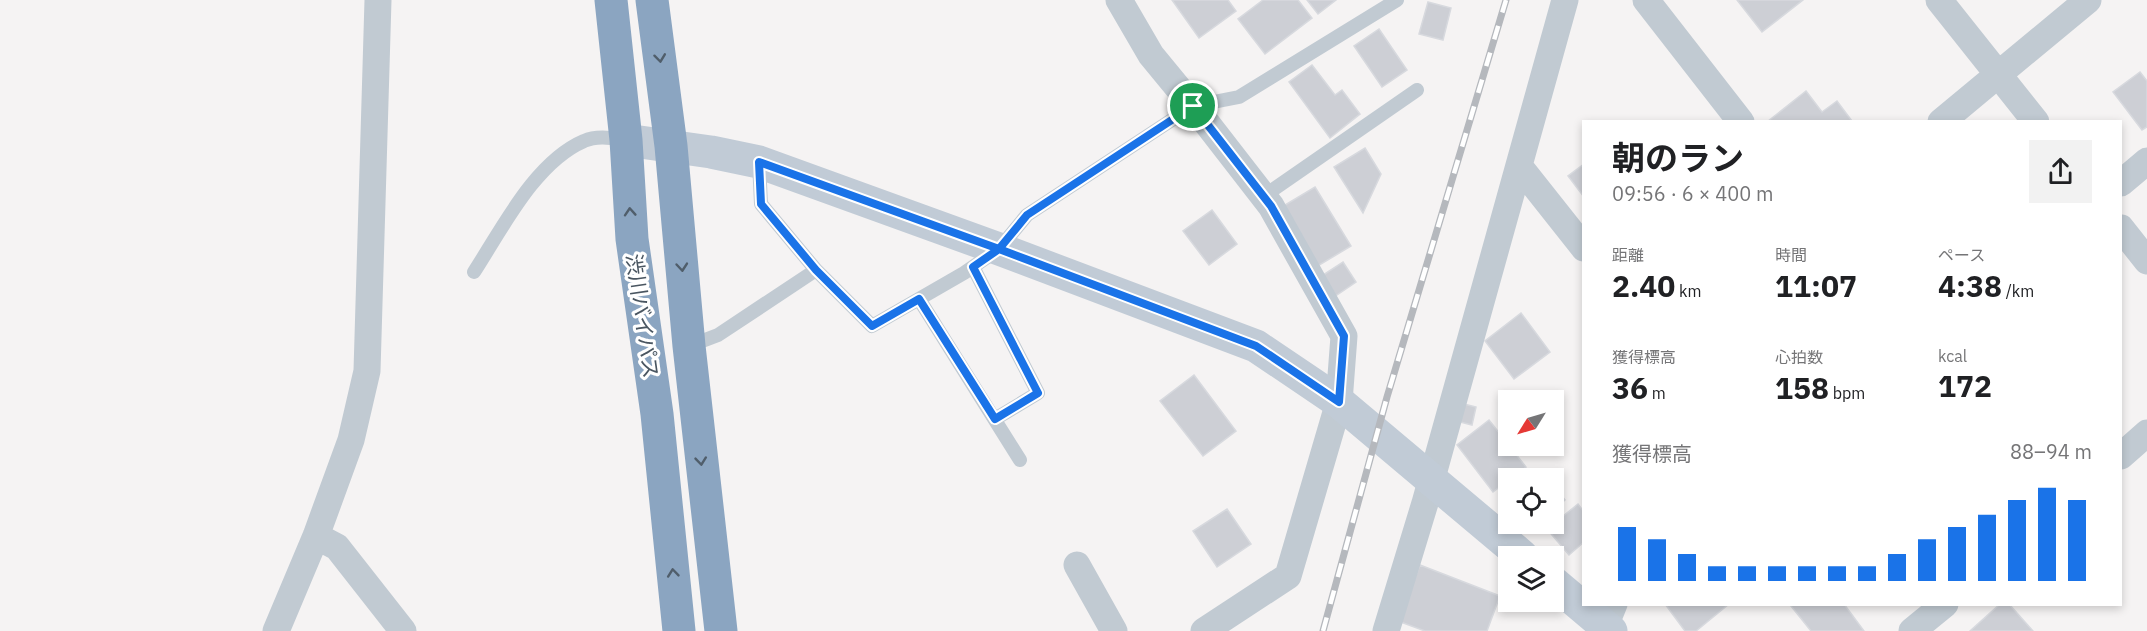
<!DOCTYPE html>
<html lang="ja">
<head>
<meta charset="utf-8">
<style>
  :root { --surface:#fff; --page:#f2f2f2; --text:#202124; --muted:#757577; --accent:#1a73e8 }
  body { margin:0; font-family:"IBM Plex Sans","Noto Sans JP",sans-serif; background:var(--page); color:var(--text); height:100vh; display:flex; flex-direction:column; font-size:22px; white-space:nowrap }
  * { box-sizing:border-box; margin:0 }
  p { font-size:20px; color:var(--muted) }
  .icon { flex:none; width:33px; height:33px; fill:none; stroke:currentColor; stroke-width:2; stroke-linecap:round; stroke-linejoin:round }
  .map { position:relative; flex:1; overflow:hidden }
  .side { position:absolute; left:1582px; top:120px; width:540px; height:486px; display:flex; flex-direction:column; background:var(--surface); border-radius:0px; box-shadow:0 3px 9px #0003 }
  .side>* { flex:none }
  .needle { width:39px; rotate:233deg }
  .fabs { position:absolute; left:1498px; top:390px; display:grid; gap:12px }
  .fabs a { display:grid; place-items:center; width:66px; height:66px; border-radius:0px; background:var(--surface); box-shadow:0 3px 9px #0003; font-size:30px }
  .pin { position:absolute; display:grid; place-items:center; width:51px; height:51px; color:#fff; margin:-26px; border:3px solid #fff; border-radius:50%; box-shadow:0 2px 6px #0007 }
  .round { display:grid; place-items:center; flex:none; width:63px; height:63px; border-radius:0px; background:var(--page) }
  .overview { display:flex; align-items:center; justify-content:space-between; height:102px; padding:0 30px }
  h1 { font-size:33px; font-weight:700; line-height:45px }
  .figures { display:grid; grid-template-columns:repeat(3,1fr); gap:9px; height:102px; padding:6px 30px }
  .figures div { display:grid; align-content:center }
  .figures b { font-size:30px; font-weight:700 }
  .figures small { font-size:16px; font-weight:400 }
  .figures p { font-size:16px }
  .chart { height:168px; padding:12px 30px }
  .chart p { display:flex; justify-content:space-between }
  .chart svg { width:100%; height:108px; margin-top:6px; stroke:var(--accent); stroke-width:6 }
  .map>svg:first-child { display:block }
  .building { fill:#cdcfd5; stroke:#d7d9de; stroke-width:1.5 }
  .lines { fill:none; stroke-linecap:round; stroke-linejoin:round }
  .lane { stroke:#c1cad2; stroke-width:14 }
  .street { stroke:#c1cad2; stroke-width:27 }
  .secondary { stroke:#c1cbd6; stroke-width:33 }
  .highway { stroke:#8ba5c1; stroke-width:33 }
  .rail-casing { stroke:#b5b8bd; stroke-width:7 }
  .rail { stroke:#fff; stroke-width:4.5; stroke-dasharray:14; stroke-linecap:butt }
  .oneway { stroke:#505e6b }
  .route-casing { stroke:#fff; stroke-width:12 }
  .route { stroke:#1a73e8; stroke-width:8 }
  .labels { text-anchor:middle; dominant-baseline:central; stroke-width:6; stroke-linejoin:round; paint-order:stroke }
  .street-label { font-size:21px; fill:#4a5661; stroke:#fff }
</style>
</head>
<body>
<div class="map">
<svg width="2147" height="631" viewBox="0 0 2147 631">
  <rect width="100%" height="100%" fill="#f5f3f3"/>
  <path class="building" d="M1172,0H1228L1236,11L1199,38Z
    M1263,0H1298L1312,18L1265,54L1238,19Z
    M1307,0H1336L1318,14Z
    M1737,0H1803L1762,32Z
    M1428,2L1451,8L1443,40L1419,34Z
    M1379,29L1407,70L1382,87L1354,46Z
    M1312,65L1335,95L1342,90L1360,114L1330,138L1289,82Z
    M2140,72L2147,81V127L2142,130L2113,92Z
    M1806,91L1822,112L1837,101L1852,121L1767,122Z
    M1365,148L1381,174L1363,213L1334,167Z
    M1584,164V197L1568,176Z
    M1315,187L1351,246L1316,267L1280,208Z
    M1212,210L1237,244L1209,265L1183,231Z
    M1343,262L1356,282L1334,297L1320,277Z
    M1521,313L1550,352L1514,379L1485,341Z
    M1194,375L1236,431L1203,456L1160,401Z
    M1464,404L1476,407L1472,425L1460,422Z
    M1489,420L1526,467L1493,492L1457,445Z
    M1554,486L1565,500L1554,510Z
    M1578,504L1584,512V542L1569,555L1547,529Z
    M1227,509L1251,544L1217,567L1193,531Z
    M1420,565L1500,596L1487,631H1425L1398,621Z
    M1665,604H1729L1696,631H1685Z
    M1793,604H1844L1864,631H1811L1791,606Z
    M2000,604H2009L2033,631H1970Z"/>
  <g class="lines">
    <path class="lane" d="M1264,196L1417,90
      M973,267L1038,393L995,419
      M816,270L872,326L964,273L999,249L1027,215L1193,106L1239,97L1397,0
      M474,272C502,229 535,162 584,141C597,135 612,138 626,140
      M919,299L1020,460
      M689,346L718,335L816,270L761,204L759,162"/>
    <path class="street" d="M1119,0L1151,55L1202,117L1271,206L1344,336L1339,402L1288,576L1204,631
      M1646,0L1741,122
      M1939,0L2036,122
      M1941,122L2088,0
      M1519,166L1584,248
      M2121,183L2147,161
      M2121,228L2147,261
      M2121,456L2147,433
      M316,536L337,547L403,631
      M1077,565L1114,631
      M276,631L316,536L351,440L367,371L378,0
      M1386,631L1425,503L1565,0
      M1603,631L1614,604
      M1912,631L1945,604"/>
    <path class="secondary" d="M626,140L711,152L759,162L999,249L1256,346L1339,402L1522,556
      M1554,583L1611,631"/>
    <path class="highway" d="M611,0L626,140L632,239L657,414L679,631
      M652,0L671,146L689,346L721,631"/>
    <g class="rail-casing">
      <path id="rail" d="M1323,631L1387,397L1506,0"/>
    </g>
    <use href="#rail" class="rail"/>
  </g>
  <defs><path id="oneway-chevron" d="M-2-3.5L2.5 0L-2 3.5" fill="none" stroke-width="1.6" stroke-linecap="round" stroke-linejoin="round" transform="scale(1.5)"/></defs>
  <g class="oneway">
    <use href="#oneway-chevron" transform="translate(660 58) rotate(83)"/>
    <use href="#oneway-chevron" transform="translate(630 212) rotate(-94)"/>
    <use href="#oneway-chevron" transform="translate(682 267) rotate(85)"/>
    <use href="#oneway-chevron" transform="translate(701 461) rotate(84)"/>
    <use href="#oneway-chevron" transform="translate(673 573) rotate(-96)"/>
  </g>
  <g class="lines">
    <g class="route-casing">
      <path id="route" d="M1193,106L1027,215L999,249L759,162L761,204L816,270L872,326L919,299L995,419L1038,393L973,267L999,249L1256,346L1339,402L1344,336L1271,206L1193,106"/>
    </g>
    <use href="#route" class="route"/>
  </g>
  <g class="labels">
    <g class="street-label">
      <text transform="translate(643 316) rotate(82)">渋川バイパス</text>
    </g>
  </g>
</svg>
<div class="fabs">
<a><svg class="needle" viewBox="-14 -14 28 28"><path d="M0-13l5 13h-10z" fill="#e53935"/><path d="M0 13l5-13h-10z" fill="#757577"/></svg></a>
<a><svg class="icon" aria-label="locate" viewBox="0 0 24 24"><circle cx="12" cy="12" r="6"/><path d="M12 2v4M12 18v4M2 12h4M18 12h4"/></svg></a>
<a><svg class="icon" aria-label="layers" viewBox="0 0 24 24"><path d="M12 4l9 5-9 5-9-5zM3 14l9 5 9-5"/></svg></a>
</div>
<div class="pin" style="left:1193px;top:106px;background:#1e9e55"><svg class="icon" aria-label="arrive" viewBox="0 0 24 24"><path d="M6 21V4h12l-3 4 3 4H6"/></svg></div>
<section class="side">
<div class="overview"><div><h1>朝のラン</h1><p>09:56 · 6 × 400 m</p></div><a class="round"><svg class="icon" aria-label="share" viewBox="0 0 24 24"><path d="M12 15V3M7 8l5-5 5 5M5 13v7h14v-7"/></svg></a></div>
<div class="figures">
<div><p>距離</p><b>2.40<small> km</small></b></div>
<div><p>時間</p><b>11:07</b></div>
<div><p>ペース</p><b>4:38<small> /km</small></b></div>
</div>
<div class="figures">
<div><p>獲得標高</p><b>36<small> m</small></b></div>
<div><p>心拍数</p><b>158<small> bpm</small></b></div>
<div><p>kcal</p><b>172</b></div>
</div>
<div class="chart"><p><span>獲得標高</span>88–94 m</p>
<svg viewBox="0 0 160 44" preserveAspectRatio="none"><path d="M5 44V22M15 44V27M25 44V33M35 44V38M45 44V38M55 44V38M65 44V38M75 44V38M85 44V38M95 44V33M105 44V27M115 44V22M125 44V17M135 44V11M145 44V6M155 44V11"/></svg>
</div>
</section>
</div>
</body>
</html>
